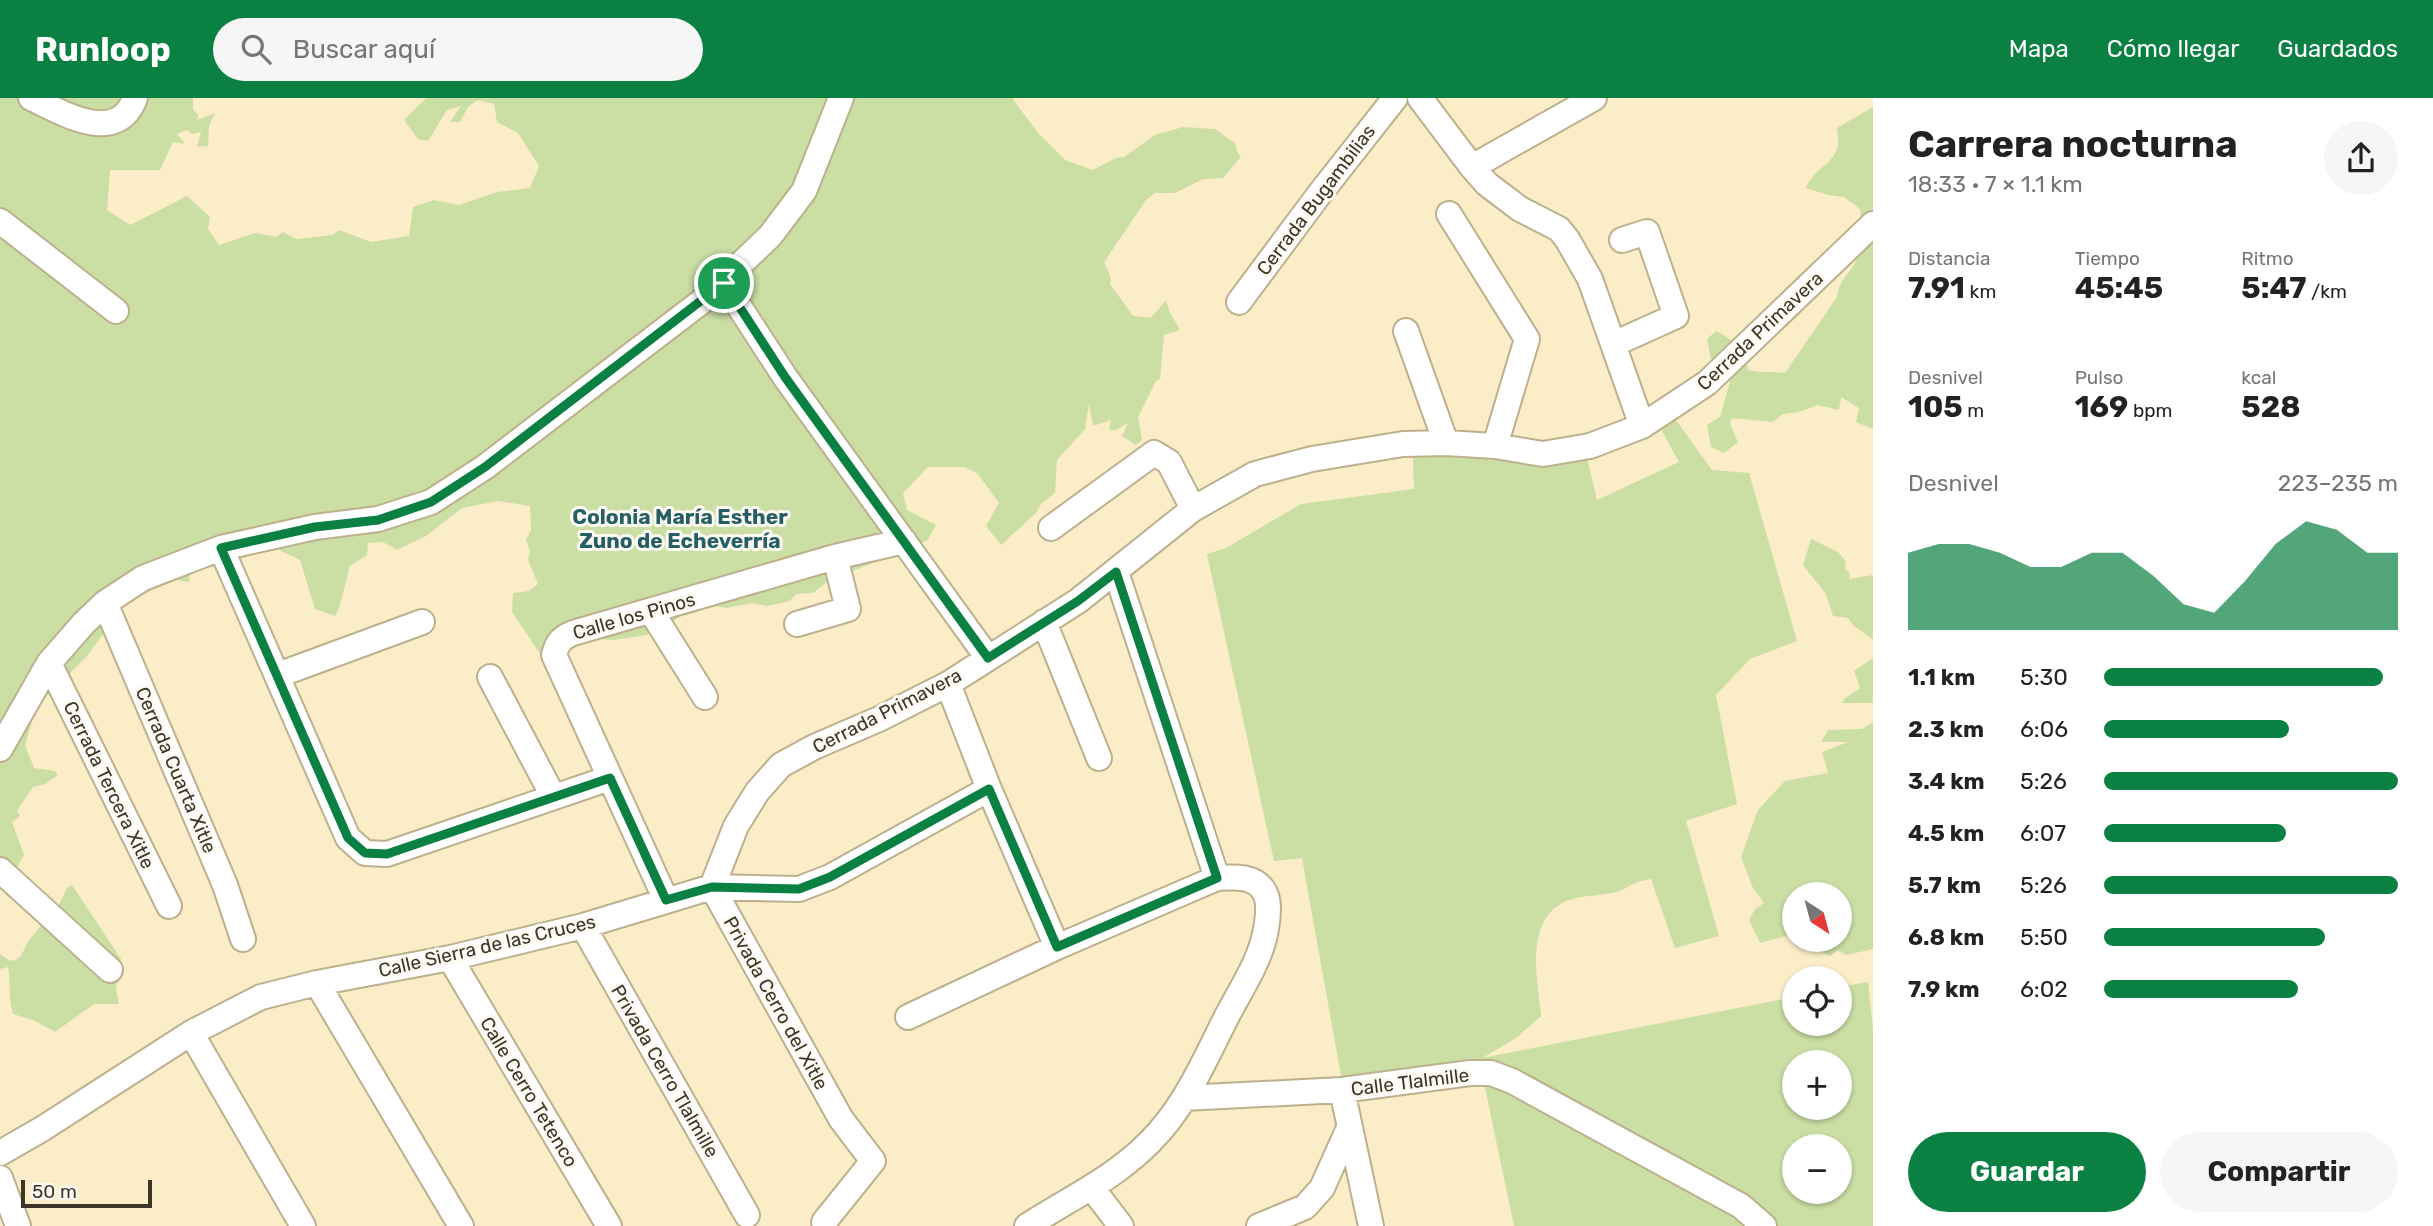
<!DOCTYPE html>
<html lang="es">
<head>
<meta charset="utf-8">
<style>
  :root { --surface:#fff; --page:#f6f6f6; --text:#222; --muted:#767676; --accent:#0b8043 }
  body { margin:0; font-family:Rubik,sans-serif; background:var(--page); color:var(--text); height:100vh; display:flex; flex-direction:column; font-size:26px; white-space:nowrap }
  * { box-sizing:border-box; margin:0 }
  p { font-size:23px; color:var(--muted) }
  .icon { flex:none; width:38px; height:38px; fill:none; stroke:currentColor; stroke-width:2; stroke-linecap:round; stroke-linejoin:round }
  .map { position:relative; flex:1; overflow:hidden }
  .panel { display:flex; flex-direction:column; background:var(--surface); width:560px }
  .panel>* { flex:none }
  .needle { width:46px; rotate:144deg }
  .controls { position:absolute; left:1782px; top:784px; display:grid; gap:14px }
  .controls a { display:grid; place-items:center; width:70px; height:70px; border-radius:50%; background:var(--surface); box-shadow:0 2px 5px #0004; font-size:35px }
  .scale { position:absolute; left:21px; bottom:18px; width:131px; box-sizing:border-box; padding-left:7px; border:4px solid #3b3628; border-top:0; font-size:19px; line-height:24px; white-space:nowrap; color:#3b3628; -webkit-text-stroke:5px #fdfaf3; paint-order:stroke }
  .pin { position:absolute; display:grid; place-items:center; width:60px; height:60px; color:#fff; margin:-30px; border:4px solid #fff; border-radius:50%; box-shadow:0 2px 7px #0007 }
  .round { display:grid; place-items:center; flex:none; width:74px; height:74px; border-radius:37px; background:var(--page) }
  .headline { display:flex; align-items:center; justify-content:space-between; height:119px; padding:0 35px }
  h1 { font-size:38px; font-weight:700; line-height:52px }
  .figures { display:grid; grid-template-columns:repeat(3,1fr); gap:10px; height:119px; padding:7px 35px }
  .figures div { display:grid; align-content:center }
  .figures b { font-size:30px; font-weight:700 }
  .figures small { font-size:19px; font-weight:400 }
  .figures p { font-size:19px }
  .chart { height:196px; padding:14px 35px }
  .chart p { display:flex; justify-content:space-between }
  .chart svg { width:100%; height:126px; margin-top:7px; fill:var(--accent); opacity:.7 }
  .primary-button { display:flex; gap:14px; margin-top:auto; padding:14px 35px }
  .primary-button a { flex:1; height:80px; border-radius:42px; background:var(--accent); color:#fff; font-size:28px; font-weight:700; line-height:80px; text-align:center }
  .primary-button a+a { background:var(--page); color:var(--text) }
  ul { padding:0 35px; list-style:none; font-size:23px }
  li { display:grid; grid-template-columns:112px 84px 1fr; align-items:center; height:52px }
  li i { height:18px; border-radius:9px; background:var(--accent) }
  header { display:flex; align-items:center; gap:42px; box-sizing:border-box; height:98px; padding:0 35px; background:var(--accent); color:#fff }
  header strong { font-size:33px }
  nav { display:flex; gap:38px; margin-inline-start:auto; font-size:24px }
  .search { width:490px; height:63px; background:var(--page); display:flex; align-items:center; gap:18px; box-sizing:border-box; padding:0 24px; border-radius:38px; color:var(--muted); font-size:26px }
  main { display:flex; flex:1; min-height:0 }
  .map>svg:first-child { display:block }
  .green { fill:#cbdea4; fill-rule:evenodd }
  .lines { fill:none; stroke-linecap:round; stroke-linejoin:round }
  .minor-casing { stroke:#bdb08d; stroke-width:28 }
  .minor { stroke:#fff; stroke-width:24 }
  .route-casing { stroke:#fff; stroke-width:14 }
  .route { stroke:#0b8043; stroke-width:9 }
  .labels { text-anchor:middle; dominant-baseline:central; stroke-width:6; stroke-linejoin:round; paint-order:stroke }
  .street-label { font-size:19px; fill:#3b3628; stroke:#fdfaf3 }
  .neighbourhood-label { font-size:21px; font-weight:bold; fill:#255f64; stroke:#fdfaf3 }
</style>
</head>
<body>
<header>
<strong>Runloop</strong>
<div class="search"><svg class="icon" aria-label="search" viewBox="0 0 24 24"><circle cx="10" cy="10" r="6"/><path d="M15 15l6 6"/></svg>Buscar aquí</div>
<nav><a>Mapa</a><a>Cómo llegar</a><a>Guardados</a></nav>
</header>
<main>
<div class="map">
<svg width="1873" height="1128" viewBox="0 0 1873 1128">
  <rect width="100%" height="100%" fill="#faedc8"/>
  <path class="green" d="M0,0H193V11L198,17L197,22L215,15L209,28L208,48L197,49L201,34L192,36L187,32L177,36L185,46L173,44L160,72H110L107,112L130,127L187,98L210,119L208,131L219,147L255,135L276,139L283,134L296,141L333,137L339,132L371,144L409,138L413,109L434,102L459,107L497,94L530,90L539,68L518,35L497,24L494,6L478,2L468,9L460,24H450L461,8L447,12L428,43L418,41L404,22L426,0H1012L1038,35L1065,62L1093,72L1116,60L1124,59L1155,37L1183,29L1215,31L1236,46L1237,54L1241,59L1223,80L1203,81L1175,95H1155L1146,102L1104,164L1111,180L1110,186L1133,218L1151,220L1166,202L1170,215L1180,232L1164,237L1160,281L1156,283L1138,319L1142,342L1136,347L1122,338L1128,325L1116,332H1109L1111,322L1093,328L1089,306L1085,331L1057,362L1055,395L1042,405L1035,416L1001,447L986,428L999,405L978,376L965,369H928L903,395L907,412L936,427L928,442L827,484L813,495L797,496L789,503L777,506L767,508L752,505L727,510L708,507L685,515L654,536L613,542L573,539L541,557L512,514L513,495L529,493L538,486L528,462L530,453L526,442L531,432L530,408L498,403L462,410L426,438L397,452L383,444L368,445L367,457L350,468L339,510L335,518L315,511L300,462L275,450L208,470L191,468L189,484L177,482L129,502L122,509L88,557L52,594L38,603L25,647L34,670L55,673L58,677L45,686L33,689L17,713L20,718L12,724L24,757L17,769L4,778L0,771Z
    M1873,9V331L1856,324L1859,310L1841,299L1839,312L1818,307L1799,314L1783,316L1773,324L1732,320L1730,326L1738,344L1724,355L1711,349L1707,327L1720,319L1730,284L1711,261L1707,241L1716,233C1734,242 1745,252 1748,272C1761,275 1772,273 1785,275L1837,199C1839,180 1853,174 1858,158C1862,143 1862,127 1860,111L1844,99L1828,97L1806,90C1818,62 1844,68 1837,30Z
    M1673,318L1712,372L1749,375L1797,543L1750,561L1716,597L1737,706L1686,723L1719,838L1675,850L1651,781C1646,782 1640,783 1636,785C1629,787 1623,793 1616,794C1598,799 1575,796 1559,807C1525,829 1538,885 1541,918L1515,941L1482,960L1794,899V926H1839V889L1868,884L1873,929V1128H1514L1479,961L1341,978L1302,760L1274,763L1207,456L1226,450L1301,406L1414,391L1413,356L1587,359L1597,402L1679,364L1659,328ZM1794,964H1839V1010H1794ZM1794,1048H1839V1094H1794Z
    M1811,441L1838,454L1846,464L1845,470L1850,476L1849,481L1873,477V542L1853,527L1848,520L1833,518L1826,496L1803,467Z
    M1873,560V605H1842L1844,601L1860,590L1854,573Z
    M1873,624V851L1846,857L1838,852L1830,858L1794,842H1839V796H1794V842L1786,838L1760,845L1749,822L1755,811L1764,805L1753,790L1741,759L1758,712L1785,683L1828,675L1822,654L1848,644H1821L1828,632L1862,631Z
    M72,787L121,861L116,890L119,906H94L55,934L33,922L13,916C8,900 11,886 8,869L0,871V856L9,862L14,863L21,858L28,843L60,805L67,790Z"/>
  <g class="lines">
    <g class="minor-casing">
      <path id="minor" d="M31,0C61,14 117,49 135,0
        M1420,0L1472,69L1487,86L1520,111L1559,131L1567,141L1590,181L1642,328
        M1472,69L1594,0
        M1449,116L1527,241L1495,348
        M0,123L116,213
        M724,185L785,279L988,560
        M1239,204L1318,98L1395,0
        M1406,233L1446,345
        M1614,246L1676,218L1647,134L1622,142
        M1051,430L1154,355L1169,364L1193,411
        M221,450L348,740L365,755L387,756L610,680
        M105,505L225,787L243,841
        M651,513L705,599
        M1044,524L1099,660
        M797,526L848,511L835,459
        M49,565L169,808
        M278,577L422,524
        M490,579L553,698
        M948,586L989,691L1057,849
        M0,651L49,565L84,525L105,505L143,480L221,450L315,429L378,421L431,404L485,369L701,204L770,138L804,93L841,0
        M0,772L110,872
        M666,802L554,557C557,545 561,540 573,535L835,459L904,443
        M583,828L747,1117
        M450,860L609,1128
        M317,885L461,1128
        M908,919L1057,849L1217,780
        M191,935L303,1128
        M1342,992L1371,1128
        M1184,1000L1342,992L1470,975H1491L1512,983L1741,1108L1764,1128
        M0,1055L42,1031L191,935L261,899L317,885L450,860L583,828L712,789L799,791L830,779L989,691
        M0,1080L18,1128
        M1092,1090L1121,1128
        M824,1124L873,1063L841,1021L712,789L736,728L757,694L781,667L814,649L879,621L948,586L1078,503L1193,411L1255,376L1312,361L1403,346L1446,345L1495,348L1543,356L1590,348L1642,328L1707,285L1873,126
        M1027,1128C1075,1097 1122,1077 1160,1033C1189,1000 1207,957 1227,918C1241,891 1261,862 1266,831C1268,820 1270,805 1265,795C1256,777 1234,779 1217,780L1116,474
        M1259,1128L1305,1109L1322,1090L1349,1030"/>
    </g>
    <use href="#minor" class="minor"/>
  </g>
  <g class="lines">
    <g class="route-casing">
      <path id="route" d="M724,185L785,279L988,560L1078,503L1116,474L1217,780L1057,849L989,691L830,779L799,791L712,789L666,802L610,680L387,756L365,755L348,740L221,450L315,429L378,422L431,404L485,369Z"/>
    </g>
    <use href="#route" class="route"/>
  </g>
  <g class="labels">
    <g class="street-label">
      <text transform="translate(1316 102) rotate(-53)">Cerrada Bugambilias</text>
      <text transform="translate(1760 233) rotate(-43)">Cerrada Primavera</text>
      <text transform="translate(634 518) rotate(-16)">Calle los Pinos</text>
      <text transform="translate(887 613) rotate(-27)">Cerrada Primavera</text>
      <text transform="translate(176 672) rotate(67)">Cerrada Cuarta Xitle</text>
      <text transform="translate(109 687) rotate(64)">Cerrada Tercera Xitle</text>
      <text transform="translate(487 848) rotate(-13)">Calle Sierra de las Cruces</text>
      <text transform="translate(776 905) rotate(61)">Privada Cerro del Xitle</text>
      <text transform="translate(665 973) rotate(60)">Privada Cerro Tlalmille</text>
      <text transform="translate(1410 984) rotate(-7)">Calle Tlalmille</text>
      <text transform="translate(529 994) rotate(59)">Calle Cerro Tetenco</text>
    </g>
    <g class="neighbourhood-label">
      <text x="680" y="418">Colonia María Esther<tspan x="680" dy="24">Zuno de Echeverría</tspan></text>
    </g>
  </g>
</svg>
<div class="controls">
<a><svg class="needle" viewBox="-14 -14 28 28"><path d="M0-13l5 13h-10z" fill="#e53935"/><path d="M0 13l5-13h-10z" fill="#767676"/></svg></a>
<a><svg class="icon" aria-label="locate" viewBox="0 0 24 24"><circle cx="12" cy="12" r="6"/><path d="M12 2v4M12 18v4M2 12h4M18 12h4"/></svg></a>
<a>+</a>
<a>−</a>
</div>
<div class="scale">50 m</div>
<div class="pin" style="left:724px;top:185px;background:#1e9e55"><svg class="icon" aria-label="arrive" viewBox="0 0 24 24"><path d="M6 21V4h12l-3 4 3 4H6"/></svg></div>
</div>
<section class="panel">
<div class="headline"><div><h1>Carrera nocturna</h1><p>18:33 · 7 × 1.1 km</p></div><a class="round"><svg class="icon" aria-label="share" viewBox="0 0 24 24"><path d="M12 15V3M7 8l5-5 5 5M5 13v7h14v-7"/></svg></a></div>
<div class="figures">
<div><p>Distancia</p><b>7.91<small> km</small></b></div>
<div><p>Tiempo</p><b>45:45</b></div>
<div><p>Ritmo</p><b>5:47<small> /km</small></b></div>
</div>
<div class="figures">
<div><p>Desnivel</p><b>105<small> m</small></b></div>
<div><p>Pulso</p><b>169<small> bpm</small></b></div>
<div><p>kcal</p><b>528</b></div>
</div>
<div class="chart"><p><span>Desnivel</span>223–235 m</p>
<svg viewBox="0 0 160 44" preserveAspectRatio="none"><path d="M0 44V17L10 14L20 14L30 17L40 22L50 22L60 17L70 17L80 25L90 35L100 38L110 27L120 14L130 6L140 9L150 17L160 17V44z"/></svg>
</div>
<ul>
<li><b>1.1 km</b>5:30<i style="width:95%"></i></li>
<li><b>2.3 km</b>6:06<i style="width:63%"></i></li>
<li><b>3.4 km</b>5:26<i style="width:100%"></i></li>
<li><b>4.5 km</b>6:07<i style="width:62%"></i></li>
<li><b>5.7 km</b>5:26<i style="width:100%"></i></li>
<li><b>6.8 km</b>5:50<i style="width:75%"></i></li>
<li><b>7.9 km</b>6:02<i style="width:66%"></i></li>
</ul>
<div class="primary-button"><a>Guardar</a><a>Compartir</a></div>
</section>
</main>
</body>
</html>
